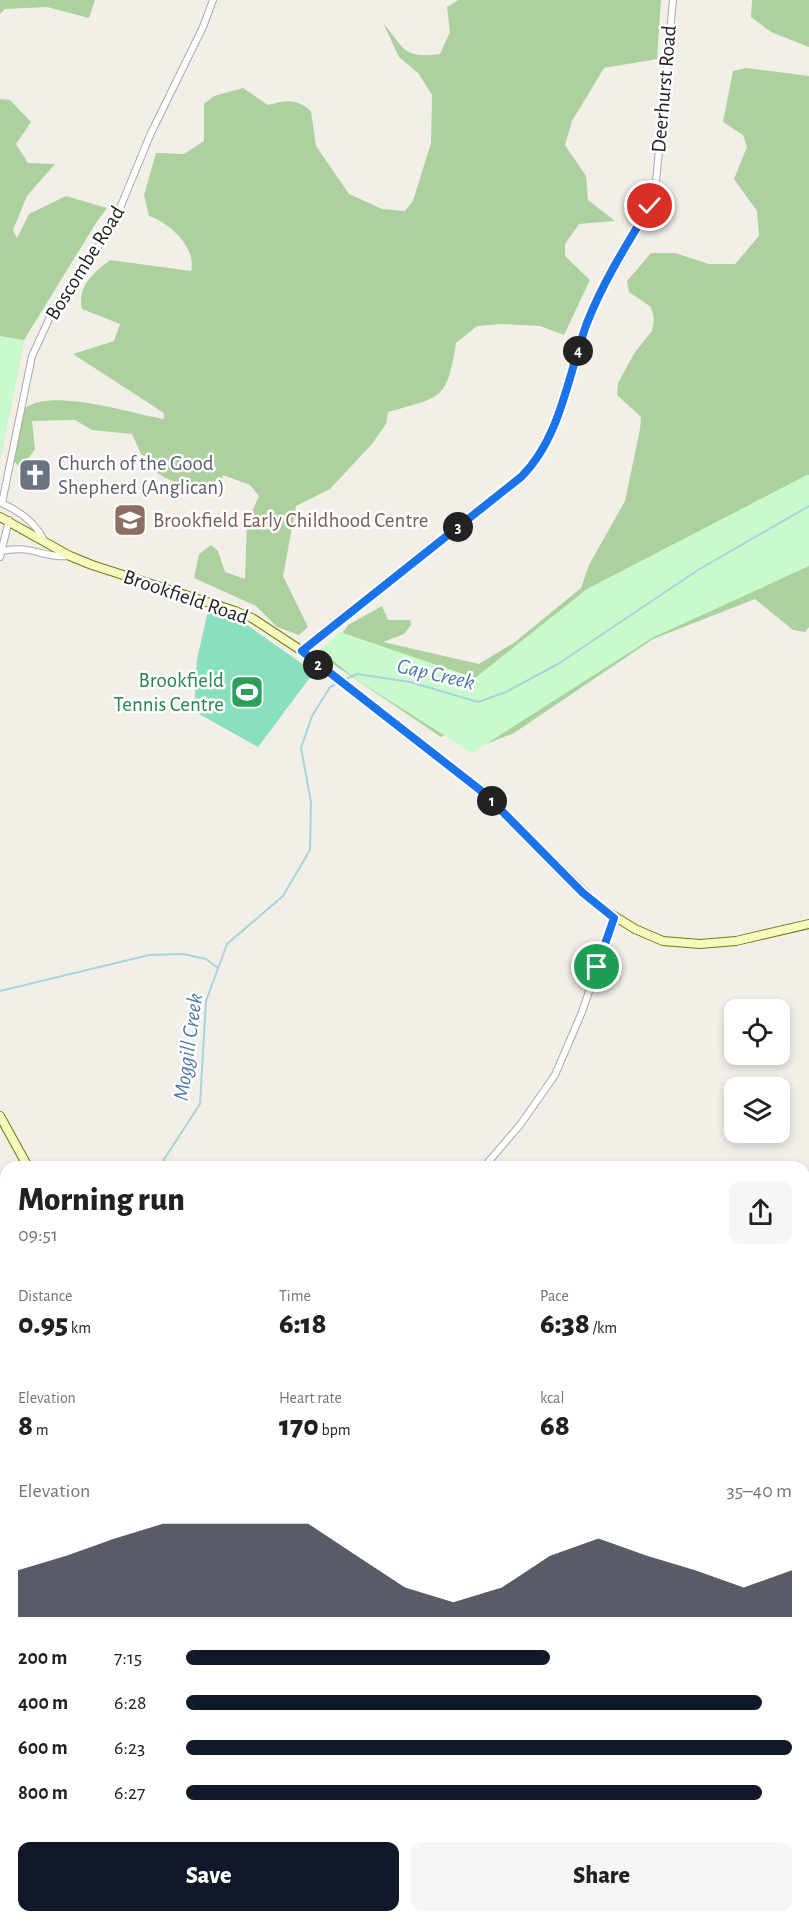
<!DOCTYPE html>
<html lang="en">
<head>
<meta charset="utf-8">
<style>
  :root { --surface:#fff; --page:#f6f6f6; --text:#202124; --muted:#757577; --accent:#111827 }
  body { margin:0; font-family:"Alegreya Sans",sans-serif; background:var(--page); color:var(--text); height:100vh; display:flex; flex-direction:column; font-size:22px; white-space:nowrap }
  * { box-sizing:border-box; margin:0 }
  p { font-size:20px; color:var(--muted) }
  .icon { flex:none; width:33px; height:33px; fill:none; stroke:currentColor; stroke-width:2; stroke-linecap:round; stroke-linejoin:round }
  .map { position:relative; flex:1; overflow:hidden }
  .panel { position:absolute; left:0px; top:1161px; width:810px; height:762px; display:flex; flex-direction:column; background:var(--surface); border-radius:18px 18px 0 0; box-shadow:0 3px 9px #0003 }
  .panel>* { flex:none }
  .buttons { position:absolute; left:724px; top:999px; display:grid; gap:12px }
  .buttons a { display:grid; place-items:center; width:66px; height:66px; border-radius:12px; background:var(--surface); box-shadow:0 3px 9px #0003; font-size:30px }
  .pin { position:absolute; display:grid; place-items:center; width:51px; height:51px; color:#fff; margin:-26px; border:3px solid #fff; border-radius:50%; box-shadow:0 2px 6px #0007 }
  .km { position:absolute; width:30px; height:30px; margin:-15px; border-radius:50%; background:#222; color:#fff; font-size:16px; line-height:30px; text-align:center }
  .round { display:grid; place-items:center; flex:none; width:63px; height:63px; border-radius:12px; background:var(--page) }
  .summary { display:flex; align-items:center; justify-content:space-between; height:102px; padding:0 18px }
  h1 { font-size:33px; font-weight:800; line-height:45px }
  .metrics { display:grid; grid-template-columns:repeat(3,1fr); gap:9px; height:102px; padding:6px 18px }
  .metrics div { display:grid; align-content:center }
  .metrics b { font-size:30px; font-weight:800 }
  .metrics small { font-size:16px; font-weight:400 }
  .metrics p { font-size:16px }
  .chart { height:168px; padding:12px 18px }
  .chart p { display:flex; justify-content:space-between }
  .chart svg { width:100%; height:108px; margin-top:6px; fill:var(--accent); opacity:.7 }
  .primary-button { display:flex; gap:12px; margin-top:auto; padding:12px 18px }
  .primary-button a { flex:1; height:69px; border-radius:12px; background:var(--accent); color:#fff; font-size:24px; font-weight:800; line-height:69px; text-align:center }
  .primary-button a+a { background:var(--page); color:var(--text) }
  ul { padding:0 18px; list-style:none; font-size:20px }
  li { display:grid; grid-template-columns:96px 72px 1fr; align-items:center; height:45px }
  li i { height:15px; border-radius:8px; background:var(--accent) }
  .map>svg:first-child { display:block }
  .forest { fill:#add19e }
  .park { fill:#c8facc }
  .pitch { fill:#88e0be }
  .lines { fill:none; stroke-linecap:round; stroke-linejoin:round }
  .stream { stroke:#aad3df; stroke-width:2 }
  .street-casing { stroke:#a9a9a9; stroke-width:8 }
  .secondary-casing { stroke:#707d05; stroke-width:10 }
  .street { stroke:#fff; stroke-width:6 }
  .secondary { stroke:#f7fabf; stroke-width:8 }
  .route-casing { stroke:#fff; stroke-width:12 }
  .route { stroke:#1a73e8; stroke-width:8 }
  .labels { text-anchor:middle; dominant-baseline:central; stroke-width:5; stroke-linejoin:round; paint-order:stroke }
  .street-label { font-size:21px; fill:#222; stroke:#fff }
  .worship-label { font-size:21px; fill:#5b616d; stroke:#fff; text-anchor:start }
  .education-label { font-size:21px; fill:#785e54; stroke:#fff; text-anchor:start }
  .leisure-label { font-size:21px; fill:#27864d; stroke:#fff; text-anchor:end }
  .water-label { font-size:22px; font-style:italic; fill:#4a7aab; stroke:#fff }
</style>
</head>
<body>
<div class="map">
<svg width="809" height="1923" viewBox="0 0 809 1923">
  <rect width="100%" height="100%" fill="#f2efe9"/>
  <path class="forest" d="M0,0H95L89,18L47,7L5,9L0,14Z
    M458,0H661L657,59L604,68L572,121L565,145L586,176L588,200L615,221L579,224L565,244V256L590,280L564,335L540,326L501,324L477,326L456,343C447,401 441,397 388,412L386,424L372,444L330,489L296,506L283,576L308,627L299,635L277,627L256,606L194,578L199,554L211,545L218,551L225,572L245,579L247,522L259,496L250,485L223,475L220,488C199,492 165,482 150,467C142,459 137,444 132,434L92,430L75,420L32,421L35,449L21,469L14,461C15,448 13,427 19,416C36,381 134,415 164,419V413L73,354L114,341L120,324L82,309C77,287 93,273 110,260L191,271C197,248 169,222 149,216L144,195L156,153L184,154L204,141V104L214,96L243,88L268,105C286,100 296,98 311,111L316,146L349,194L382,209L405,211L413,201L431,143L432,95L418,73L399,57L383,23C405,49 403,59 440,54L450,32L447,7Z
    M752,0H809V47L771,32L751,17Z
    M746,68L809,76V627L805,632L793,630L755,599L653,639L514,733L479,747L490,712L441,737L333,664L332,649L348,625L382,606L388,620H410L411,625L404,634L383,642L479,664L515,642L581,588L589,565L625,501L640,429L641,417L617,395L618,383L635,352L652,331L654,319L651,307L629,292L627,281L651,253H675L709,264H735L759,236L757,211L734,179L747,147L743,135L723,122L733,71Z
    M0,99L10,100L31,122L16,144L28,163L55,164L27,196L13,230L17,238L29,214L66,196L107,208L96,223L24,340L0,459Z"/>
  <path class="park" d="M0,336L24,340L0,459Z
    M807,475H809V566L652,638L472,753L357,680L320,650L340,632L475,678L587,589Z
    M6,1762V1896L0,1884V1765Z
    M16,1917H277L273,1923H19Z
    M433,1917H590L591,1923H437Z"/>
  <path class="pitch" d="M208,611L247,625L314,672L258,747L194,711L197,659Z"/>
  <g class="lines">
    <path class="stream" d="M344,680L357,674L410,682L478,702L506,692L558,664L698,570L809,506
      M0,991L149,955L183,954L206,959L218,968
      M159,1167L200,1104L206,1001L227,944L283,896L310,850L311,802L301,748L312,716L330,687L338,683
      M0,1269L6,1264
      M0,1808L6,1810
      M497,1917L500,1923"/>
    <g class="street-casing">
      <path id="street" d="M1,503C20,511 36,523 45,542
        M2,503L32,356L50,317L113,225L151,133L203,27L213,0
        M2,551C31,544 44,559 70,556
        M0,557L9,520
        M302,651L521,477C561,438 567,373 588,322C607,274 643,232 656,182L673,0
        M484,1167L520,1125L555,1075L582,1012L614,918
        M804,1551L809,1552
        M804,1644L809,1645
        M804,1833H809
        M366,1917L370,1923
        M600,1917L601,1923
        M287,1923L293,1917"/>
    </g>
    <g class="secondary-casing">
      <path id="secondary" d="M0,517L70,556L92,565L235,611L252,618L302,651L484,793L598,906L635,929L663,941L700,944L736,941L809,924
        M0,1116L28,1167
        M0,1450L6,1432
        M804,1456L809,1457
        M0,1907L8,1923"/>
    </g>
    <use href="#street" class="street"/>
    <use href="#secondary" class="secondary"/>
  </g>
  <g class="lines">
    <g class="route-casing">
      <path id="route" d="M597,967L614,918L583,893L484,793L302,651L521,477C561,438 568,374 587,323C603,282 627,244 650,206"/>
    </g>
    <use href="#route" class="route"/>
  </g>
  <defs>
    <g id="church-square" transform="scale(1.725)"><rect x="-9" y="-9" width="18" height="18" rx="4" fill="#6b7280" stroke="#fff"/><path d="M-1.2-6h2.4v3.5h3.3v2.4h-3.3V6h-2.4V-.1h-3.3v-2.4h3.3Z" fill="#fff"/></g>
    <g id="school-square" transform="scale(1.725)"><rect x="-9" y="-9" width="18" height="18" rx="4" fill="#8d6e63" stroke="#fff"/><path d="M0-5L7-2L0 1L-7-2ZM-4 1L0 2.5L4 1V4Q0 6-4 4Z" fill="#fff"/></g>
    <g id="stadium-square" transform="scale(1.725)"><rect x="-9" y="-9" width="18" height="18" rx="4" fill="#2e9e5b" stroke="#fff"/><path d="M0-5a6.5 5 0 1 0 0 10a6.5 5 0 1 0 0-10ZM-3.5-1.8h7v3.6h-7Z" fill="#fff"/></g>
  </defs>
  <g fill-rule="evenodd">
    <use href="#church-square" x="35" y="475"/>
    <use href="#school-square" x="130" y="520"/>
    <use href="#stadium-square" x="247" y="692"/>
  </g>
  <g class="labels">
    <g class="street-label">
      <text transform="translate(664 89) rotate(-85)">Deerhurst Road</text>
      <text transform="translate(85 263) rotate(-58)">Boscombe Road</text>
      <text transform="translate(186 597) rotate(19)">Brookfield Road</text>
    </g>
    <g class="worship-label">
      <text x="58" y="463">Church of the Good<tspan x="58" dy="24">Shepherd (Anglican)</tspan></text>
    </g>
    <g class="education-label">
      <text x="153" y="520">Brookfield Early Childhood Centre</text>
    </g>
    <g class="leisure-label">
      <text x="224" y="680">Brookfield<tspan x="224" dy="24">Tennis Centre</tspan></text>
    </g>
    <g class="water-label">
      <text transform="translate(436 674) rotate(13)">Gap Creek</text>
      <text transform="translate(188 1047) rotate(-82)">Moggill Creek</text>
    </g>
  </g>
</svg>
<div class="buttons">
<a><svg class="icon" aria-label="locate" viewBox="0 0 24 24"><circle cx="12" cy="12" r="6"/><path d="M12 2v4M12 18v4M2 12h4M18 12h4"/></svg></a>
<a><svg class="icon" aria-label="layers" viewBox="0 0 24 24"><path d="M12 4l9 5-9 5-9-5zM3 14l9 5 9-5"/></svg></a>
</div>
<div class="pin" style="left:597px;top:967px;background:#1e9e55"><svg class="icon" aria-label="arrive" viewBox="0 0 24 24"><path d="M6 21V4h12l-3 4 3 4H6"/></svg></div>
<div class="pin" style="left:650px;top:206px;background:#d93025"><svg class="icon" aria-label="check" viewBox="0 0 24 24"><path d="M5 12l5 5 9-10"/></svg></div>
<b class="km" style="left:492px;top:801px">1</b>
<b class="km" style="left:318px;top:665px">2</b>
<b class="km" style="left:458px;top:527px">3</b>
<b class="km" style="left:578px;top:351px">4</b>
<section class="panel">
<div class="summary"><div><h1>Morning run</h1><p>09:51</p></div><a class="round"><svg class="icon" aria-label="share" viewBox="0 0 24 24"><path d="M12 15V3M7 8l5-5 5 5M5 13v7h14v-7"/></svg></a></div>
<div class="metrics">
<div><p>Distance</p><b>0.95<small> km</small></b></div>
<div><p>Time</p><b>6:18</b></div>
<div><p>Pace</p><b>6:38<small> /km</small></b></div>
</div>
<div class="metrics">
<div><p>Elevation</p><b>8<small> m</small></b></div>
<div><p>Heart rate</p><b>170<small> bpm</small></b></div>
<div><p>kcal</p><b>68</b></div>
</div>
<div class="chart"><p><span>Elevation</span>35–40 m</p>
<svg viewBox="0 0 160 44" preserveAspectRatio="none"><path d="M0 44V25L10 19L20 12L30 6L40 6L50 6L60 6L70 19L80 32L90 38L100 32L110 19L120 12L130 19L140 25L150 32L160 25V44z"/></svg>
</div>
<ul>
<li><b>200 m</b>7:15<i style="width:60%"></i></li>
<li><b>400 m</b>6:28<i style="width:95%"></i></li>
<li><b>600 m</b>6:23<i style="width:100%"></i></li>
<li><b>800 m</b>6:27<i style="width:95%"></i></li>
</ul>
<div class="primary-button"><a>Save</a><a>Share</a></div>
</section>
</div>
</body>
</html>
